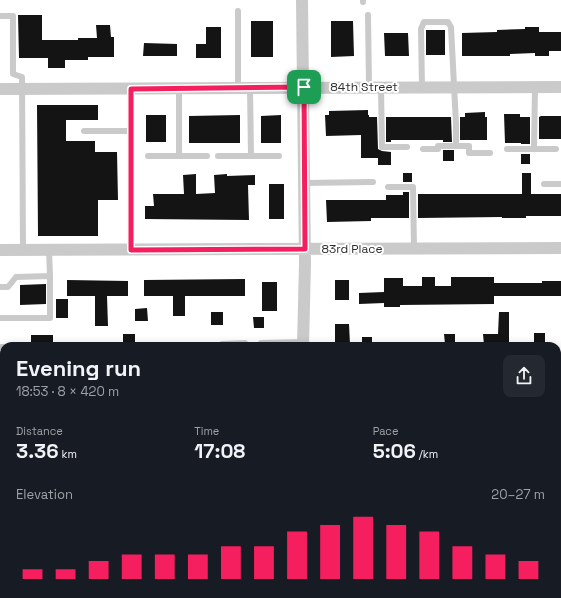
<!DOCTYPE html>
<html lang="en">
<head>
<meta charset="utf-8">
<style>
  :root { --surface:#171b24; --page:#242831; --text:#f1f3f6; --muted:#9ea1a6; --accent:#f51f5f }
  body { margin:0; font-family:"Space Grotesk",sans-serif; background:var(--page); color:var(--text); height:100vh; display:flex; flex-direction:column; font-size:15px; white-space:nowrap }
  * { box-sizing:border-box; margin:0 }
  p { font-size:13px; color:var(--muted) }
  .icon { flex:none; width:22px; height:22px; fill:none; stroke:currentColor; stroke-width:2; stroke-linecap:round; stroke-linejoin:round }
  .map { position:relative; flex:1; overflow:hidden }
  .drawer { position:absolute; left:0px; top:342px; width:561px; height:256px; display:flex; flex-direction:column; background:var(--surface); border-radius:12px 12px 0 0; box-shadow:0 2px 10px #0003 }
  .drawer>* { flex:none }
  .pin { position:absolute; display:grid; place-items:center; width:34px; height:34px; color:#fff; margin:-17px; border-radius:8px; box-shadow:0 2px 6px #0006 }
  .round { display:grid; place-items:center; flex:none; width:42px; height:42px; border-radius:8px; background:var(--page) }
  .overview { display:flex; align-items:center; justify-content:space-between; height:68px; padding:0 16px }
  h1 { font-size:22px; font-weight:600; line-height:30px }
  .figures { display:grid; grid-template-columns:repeat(3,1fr); gap:6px; height:68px; padding:4px 16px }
  .figures div { display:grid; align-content:center }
  .figures b { font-size:20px; font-weight:600 }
  .figures small { font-size:11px; font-weight:400 }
  .figures p { font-size:11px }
  .chart { height:112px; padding:8px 16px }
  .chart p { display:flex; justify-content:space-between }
  .chart svg { width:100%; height:72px; margin-top:4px; stroke:var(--accent); stroke-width:6 }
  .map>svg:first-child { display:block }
  .building { fill:#141414 }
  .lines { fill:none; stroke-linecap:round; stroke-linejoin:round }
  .service { stroke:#cacaca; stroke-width:6 }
  .minor { stroke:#cacaca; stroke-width:12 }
  .route-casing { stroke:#fff; stroke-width:8 }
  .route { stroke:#f51f5f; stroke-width:5 }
  .labels { text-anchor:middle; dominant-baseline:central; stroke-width:4; stroke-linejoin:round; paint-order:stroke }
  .street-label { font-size:12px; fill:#2d2d2d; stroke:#fff }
</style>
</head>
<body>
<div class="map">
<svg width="561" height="598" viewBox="0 0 561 598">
  <rect width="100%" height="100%" fill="#fff"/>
  <path class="building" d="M18,15H42V40H78V38H97L96,25H110L111,37H114V57H88V60H65V68H48V58H19Z
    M251,21H273V57H251Z
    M331,21H353L354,56L331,57Z
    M206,27H221V58H196V44H206Z
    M525,27H539V32H561V51H549V56H535V53L510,54V56H462V33L497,32V30L525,29Z
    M426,30H445V55H426Z
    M384,33H408L409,56H385Z
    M144,43L177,44V56H143Z
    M37,105H98V120H66V141H95V152H117L118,200H98V236H38Z
    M368,110V115H369V117H377L378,149L382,151L391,152V165H378V158H361V135L326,136L325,115H329V111Z
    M485,112V117H487V140H460V117H465V113Z
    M504,114H520V117H530V144H521V143H505Z
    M146,115H166V142H146Z
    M240,115V143H189V116Z
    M281,115V143H261V116Z
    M541,116H561V139H539V117Z
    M386,117H451L452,142H443V140H391V142H386Z
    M443,150H454V161H443Z
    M521,154H530V164H521Z
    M403,173H412V182H403Z
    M522,173H531V194H561V216H526V218H502V217L418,218V194H522Z
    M196,174V194L215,193L214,175L227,174V176L255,175V185H248L249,220L145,219V206H154L153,194H184L183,175Z
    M269,184H284V219H269Z
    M403,192H409V218H371V221L327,222L326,200H386V195H403Z
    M422,277H435V286H451V277H494V283H542V281H561V296H494V304L400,305V307H384V303L359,304V293L384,292V278H403V286H422Z
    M245,279V296H185V316H173V296H144V280Z
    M67,280L128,281V296H107L108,326H95V296H67Z
    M335,280H349V300H335Z
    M262,282H277V311H262Z
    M46,284V304L20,305V285Z
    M56,299H68V318H56Z
    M147,308L148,321H135V309Z
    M211,312H223V325H211Z
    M499,312H509V346H499V344L484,345L483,334H498Z
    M253,317H264V328H254Z
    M335,324H349L350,344H335Z
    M534,333H545V344L534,343Z
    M123,334H135V346H123Z
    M444,334H455V344H445Z
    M31,335H53V346H31Z
    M362,337H372V346H362Z"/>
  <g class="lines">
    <path class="service" d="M363,0V2
      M238,11V88
      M368,15L369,87
      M0,16H13V74L22,77L23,250
      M381,87L382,147H407
      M422,87L421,29L424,22H448L451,27L456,124V146H469V153H490
      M250,88L251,156
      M84,131H131
      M423,149H438V146H456
      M507,149H556
      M534,149L535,87
      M148,156H179V88
      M179,156H207
      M218,156H279
      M304,183L373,182
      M544,184H561
      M388,187H413L414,248
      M49,250L50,276
      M131,250V89
      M0,287H8L16,277L50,276V318H0
      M261,343L303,342
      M222,344L245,343L248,346
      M0,347H4
      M0,380H4"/>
    <path class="minor" d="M302,0L305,263L303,346
      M0,89L561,87
      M0,250L561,248
      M557,407H561
      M0,412H4
      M0,535H4
      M40,594V598
      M314,594V598
      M480,594V598"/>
  </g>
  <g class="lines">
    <g class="route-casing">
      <path id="route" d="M304,87L305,249L131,250V89Z"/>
    </g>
    <use href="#route" class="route"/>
  </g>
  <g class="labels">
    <g class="street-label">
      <text x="364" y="87">84th Street</text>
      <text x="352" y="249">83rd Place</text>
    </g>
  </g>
</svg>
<div class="pin" style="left:304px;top:87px;background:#1e9e55"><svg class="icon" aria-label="arrive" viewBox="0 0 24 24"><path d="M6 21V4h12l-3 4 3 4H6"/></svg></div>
<section class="drawer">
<div class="overview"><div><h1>Evening run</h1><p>18:53 · 8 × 420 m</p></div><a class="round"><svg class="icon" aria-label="share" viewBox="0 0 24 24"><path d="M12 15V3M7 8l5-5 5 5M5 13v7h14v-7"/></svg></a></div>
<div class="figures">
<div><p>Distance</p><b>3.36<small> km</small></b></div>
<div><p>Time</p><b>17:08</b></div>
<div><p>Pace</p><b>5:06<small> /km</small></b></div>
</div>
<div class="chart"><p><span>Elevation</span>20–27 m</p>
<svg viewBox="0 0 160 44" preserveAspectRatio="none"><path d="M5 44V38M15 44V38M25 44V33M35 44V29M45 44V29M55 44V29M65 44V24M75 44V24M85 44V15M95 44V11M105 44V6M115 44V11M125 44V15M135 44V24M145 44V29M155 44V33"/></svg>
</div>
</section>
</div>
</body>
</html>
